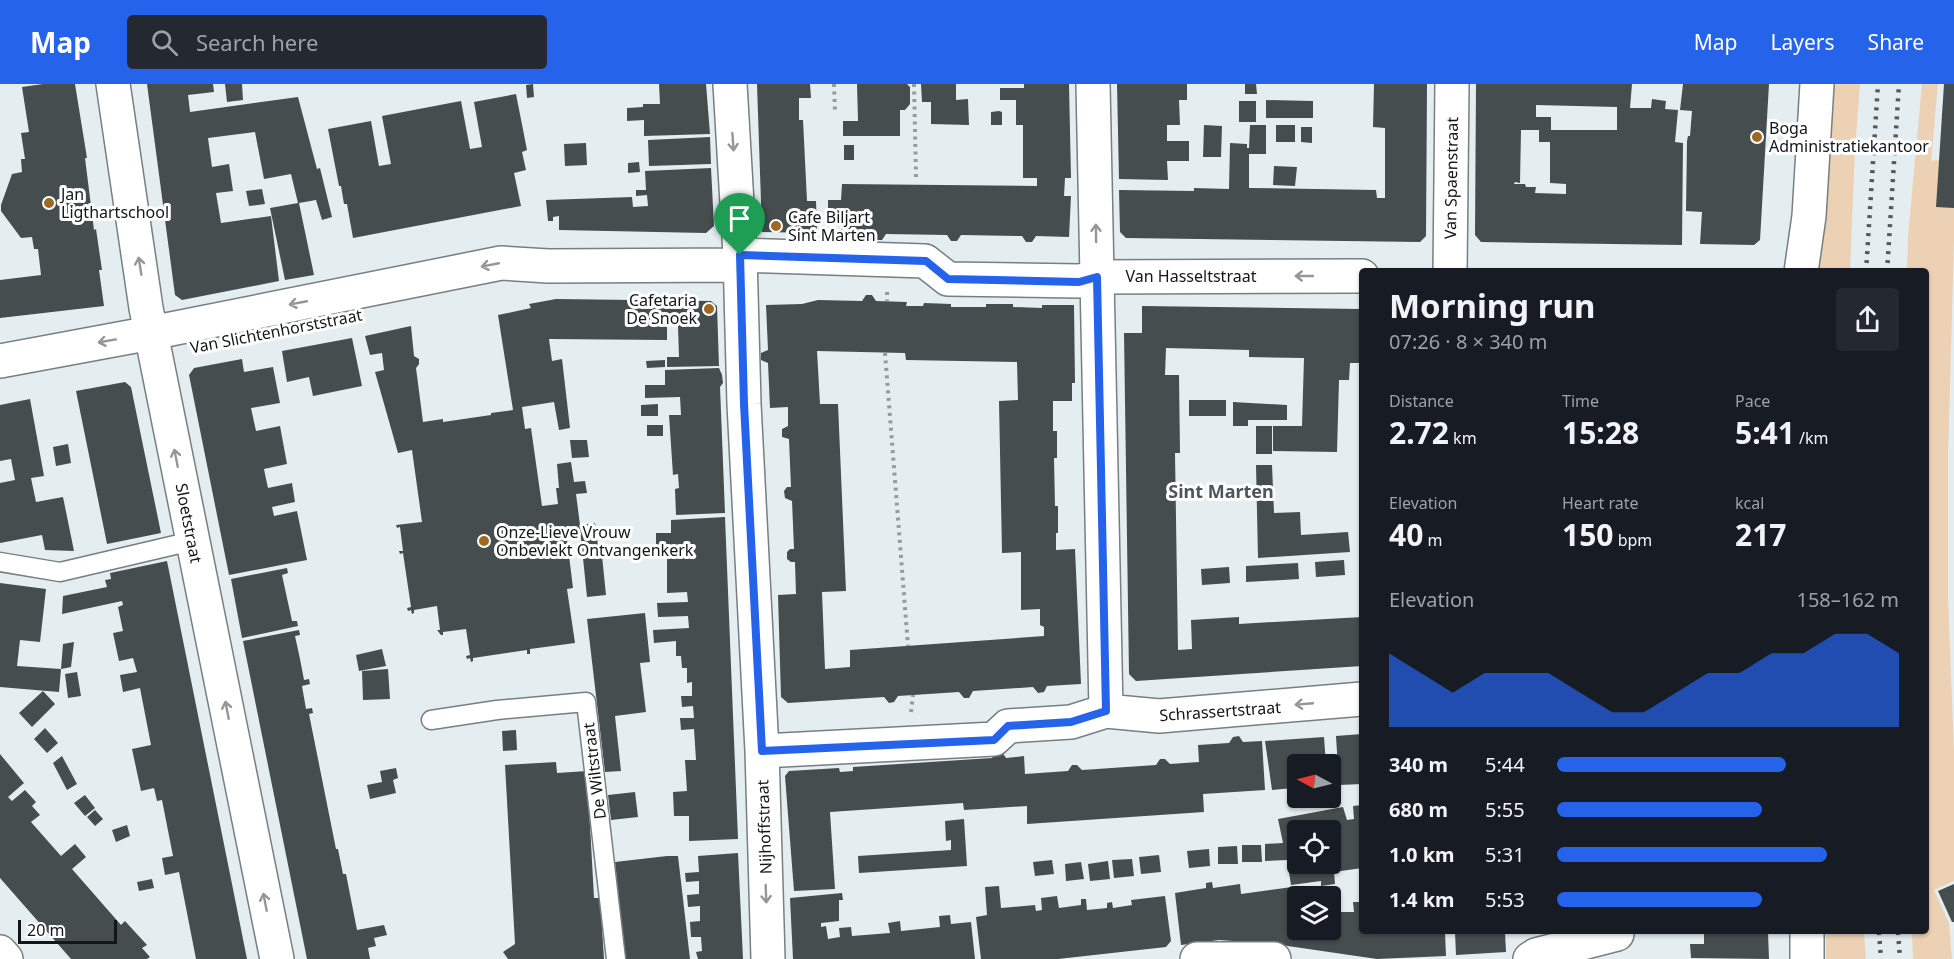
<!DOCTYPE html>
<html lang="en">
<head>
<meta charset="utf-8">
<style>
  :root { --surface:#171b24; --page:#242831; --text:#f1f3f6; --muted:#9ea1a6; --accent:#2563eb }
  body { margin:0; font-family:"Noto Sans",sans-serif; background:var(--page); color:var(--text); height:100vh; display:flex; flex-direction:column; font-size:22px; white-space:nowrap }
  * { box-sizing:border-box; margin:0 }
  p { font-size:20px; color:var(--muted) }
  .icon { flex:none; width:33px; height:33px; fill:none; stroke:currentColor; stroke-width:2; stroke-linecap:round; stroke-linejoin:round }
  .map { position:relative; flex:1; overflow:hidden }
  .drawer { position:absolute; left:1359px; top:184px; width:570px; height:666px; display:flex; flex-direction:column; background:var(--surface); border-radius:6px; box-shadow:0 2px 4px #0004 }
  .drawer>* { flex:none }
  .needle { width:39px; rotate:277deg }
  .tools { position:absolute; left:1287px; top:670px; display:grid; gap:12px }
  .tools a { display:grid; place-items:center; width:54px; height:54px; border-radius:6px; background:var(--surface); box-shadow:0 2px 4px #0004; font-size:30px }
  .scale { position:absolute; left:18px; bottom:15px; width:99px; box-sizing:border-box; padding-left:6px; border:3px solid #131617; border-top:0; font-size:16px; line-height:21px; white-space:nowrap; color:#131617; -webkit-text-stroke:4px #fff; paint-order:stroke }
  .pin { position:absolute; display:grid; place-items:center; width:51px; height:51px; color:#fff; margin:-62px -26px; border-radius:50% 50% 50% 0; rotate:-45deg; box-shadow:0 0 6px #0007 }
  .pin .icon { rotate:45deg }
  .round { display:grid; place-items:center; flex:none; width:63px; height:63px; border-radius:6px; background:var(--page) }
  .summary { display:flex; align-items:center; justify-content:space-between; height:102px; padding:0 30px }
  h1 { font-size:33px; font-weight:700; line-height:45px }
  .stats { display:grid; grid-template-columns:repeat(3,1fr); gap:9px; height:102px; padding:6px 30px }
  .stats div { display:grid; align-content:center }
  .stats b { font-size:30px; font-weight:700 }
  .stats small { font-size:16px; font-weight:400 }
  .stats p { font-size:16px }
  .chart { height:168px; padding:12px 30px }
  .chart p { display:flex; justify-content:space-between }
  .chart svg { width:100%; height:108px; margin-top:6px; fill:var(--accent); opacity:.7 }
  ul { padding:0 30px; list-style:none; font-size:20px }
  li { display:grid; grid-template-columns:96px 72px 1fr; align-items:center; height:45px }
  li i { height:15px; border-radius:8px; background:var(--accent) }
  header { display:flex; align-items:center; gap:36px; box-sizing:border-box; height:84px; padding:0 30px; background:var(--accent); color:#fff }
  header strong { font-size:28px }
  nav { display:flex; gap:33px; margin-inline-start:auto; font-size:21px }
  .search { width:420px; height:54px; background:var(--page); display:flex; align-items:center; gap:15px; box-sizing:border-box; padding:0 21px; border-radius:6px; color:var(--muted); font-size:22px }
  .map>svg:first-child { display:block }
  .green { fill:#edd1b4 }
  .building { fill:#454d4f; fill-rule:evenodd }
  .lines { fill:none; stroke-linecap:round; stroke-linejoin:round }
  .lane-casing { stroke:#767f81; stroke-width:21 }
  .street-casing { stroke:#767f81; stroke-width:36 }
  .path { stroke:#939b9d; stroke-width:4; stroke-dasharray:3 4.5; stroke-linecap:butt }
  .lane { stroke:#fff; stroke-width:18 }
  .street { stroke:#fff; stroke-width:33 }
  .rail { stroke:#54595b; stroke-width:4.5; stroke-dasharray:3 6; stroke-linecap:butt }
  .oneway { stroke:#959697 }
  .route-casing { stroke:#fff; stroke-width:12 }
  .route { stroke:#2563eb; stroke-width:8 }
  .poi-dot { fill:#9e6722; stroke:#fff; stroke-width:2 }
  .labels { text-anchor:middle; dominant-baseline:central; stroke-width:6; stroke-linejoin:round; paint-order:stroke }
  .poi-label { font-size:16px; fill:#131617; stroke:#fff; text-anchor:start }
  .street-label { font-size:16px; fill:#131617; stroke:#fff }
  .neighbourhood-label { font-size:18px; font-weight:bold; fill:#4d5658; stroke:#fff }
</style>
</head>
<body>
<header>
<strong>Map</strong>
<div class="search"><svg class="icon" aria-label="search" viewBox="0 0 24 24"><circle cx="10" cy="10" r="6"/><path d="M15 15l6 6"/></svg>Search here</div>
<nav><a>Map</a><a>Layers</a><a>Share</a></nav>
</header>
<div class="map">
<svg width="1954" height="875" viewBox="0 0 1954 875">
  <rect width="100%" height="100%" fill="#e4eef1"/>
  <path class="green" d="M1831,0H1860L1855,66L1850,187L1819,188L1822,106Z
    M1922,0H1938L1931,77L1954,74V157L1948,374V512L1954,668V797L1934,806L1949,839L1952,875H1913L1912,848H1926V188H1907L1908,152Z
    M1826,848H1864L1866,875H1826Z"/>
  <path class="building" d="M43,0H75L87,74H85L94,146L96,145L102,186H99L104,222L0,234V196L41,191L38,165H34L32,153L21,154L1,127V121L12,90L22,88L21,75H25L21,49L29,48L22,3Z
    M147,0H213L214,8L188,11L190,28L298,13L317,85L320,84L332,133L322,136L316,116L299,119L314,191L285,196L270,124L298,119L291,90L264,95L255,48L208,54L212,83L229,80L233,107L216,109L221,139L271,132L279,197L182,216L175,211Z
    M225,0H242L243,16L227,18Z
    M533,0L534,13L527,14L526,1Z
    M659,0H706L710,50L644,52V36L627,37V24L643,23V20H660Z
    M757,0H810L811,14H799V36H803L807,117H816L817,149L762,148Z
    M857,0H907L910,3V20L905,26H900V52H843V37H858Z
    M921,0H956V16L968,15L969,41L931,40V18H922Z
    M1024,0H1069L1071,94H1065L1064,112H1071L1069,153L1036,152L1032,158H1026L1022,152L961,151L957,157H951L947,151L886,150L882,156H876L872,150L841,149V140L828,139V116H841L842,100L1037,102V94H1023V41H1016V16H1000V4H1024Z
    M1117,0H1187V16H1179L1180,41H1167V57H1189V77H1167L1168,96L1119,95Z
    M1245,0H1256L1257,10H1245Z
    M1374,0H1427L1426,152L1420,158L1126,154L1120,148L1119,106L1194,107V104L1229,105L1230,59L1247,60V64H1249L1250,41H1266V70H1249V104L1376,106L1377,114H1385V44L1373,43Z
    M1476,0H1632L1630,24H1651L1652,15L1666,17L1665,25L1678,26L1675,58L1683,59L1682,161L1481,158L1475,151ZM1536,21L1617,23V46H1551V33H1536ZM1521,46H1539V58H1550V99L1566,100V110L1535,109L1536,103H1526L1525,100H1514L1515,98L1520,99Z
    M1683,0H1769L1760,156L1754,161L1700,160L1702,128L1686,127L1687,57L1688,52H1690L1692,27L1680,26Z
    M1944,0H1954V124L1936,123Z
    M516,10L527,66L522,68L526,86L514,89L521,122L353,154L347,120H344L341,102H339L328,45L371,37L379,82L391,80L382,32L461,17L470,65L482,63L474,18Z
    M1266,16L1313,17V34H1266Z
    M1239,17H1256V38H1239Z
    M999,27L1002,28V41H991V28Z
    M1204,41L1222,42L1221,73H1203Z
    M1276,41H1295V58H1276Z
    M1301,43H1312V59L1301,58Z
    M710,53L711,80L649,82L648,56Z
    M586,59L587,81L565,82L564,60Z
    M844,61H854V76H844Z
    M639,78L640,88L628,89V79Z
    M1274,82L1297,83L1295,102L1273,101Z
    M711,84L714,142L706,149L559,146V132L553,133V137H548L546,116L632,113L633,123L648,122L647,111L636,112V106H646L645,87Z
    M262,105L265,120L249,122L246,107Z
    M866,211H872L876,217L907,218L906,222H923L924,219L951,220V223H986V220H1013V223L1042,224V221H1074L1075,299H1072V317H1053V347H1057V374H1054L1055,422H1058V449H1056V466L1075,465L1081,600L1047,602L1044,608L1038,609L1033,603L973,607L969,614H964L959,608L898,612L894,618L889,619L884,613L788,619L781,613L778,511L796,510L795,478H791L787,475V468L790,465H794L792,417L785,414L784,407L787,403H791L789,355L782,353V345L788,342V323L770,324L768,279L761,276V269L768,266L766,221L802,220L818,216L862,217ZM817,267L905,269L906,276L1017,278L1018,316L999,317L1002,469L1021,468V526L1040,525V541L1044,543V552L850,566V583L825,585L822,508L846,507L838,320H820Z
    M556,215L711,217L717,222L719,282L667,283V273H679L678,242H667V256L549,255L552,277L562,275L570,344L559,346L554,318L522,323L525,345L531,344L542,422L558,420L556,404H559L557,380L571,378L574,398L585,397L587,409L576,410L580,441L595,439L598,462H601L606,511L587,513L580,445L566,447L573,504L567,505L575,559L530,565V570H527V566L473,574V577L471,578L470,574L467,575L466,572L470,571L466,545L443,548V551H441L437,546H440L437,522L414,526V529L412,530L411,526L408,527L407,524L411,523L403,469L400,470L399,467H403L400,443L397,444L396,441L422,438L412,366L398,369L375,288L384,286L382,269L370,271L365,252L411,242L414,272L419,275V280L416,284L423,338L443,335V338L491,331V329L513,326L498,231L531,224L529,220Z
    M1142,222L1362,225L1361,279H1350L1349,296H1339L1337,368L1273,367V342H1302L1304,274L1249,273V266L1166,264L1165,291H1179L1180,369H1175L1178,566L1192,565L1191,536L1239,533V540L1362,533V582L1136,597L1129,590L1124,249H1142Z
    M352,254L362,302L313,312L309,293L287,298L282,267Z
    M242,275L244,288L273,283L280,319L251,324L256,347L280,342L287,380L264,385L266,395L268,404L292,399L295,418L272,423L274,432L297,427L307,476L229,491L189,291L194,284Z
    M665,276V283L647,284L646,277Z
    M719,284L722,291L723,299L720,303L725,429L676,431L675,405L679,404L678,390L673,391L669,331H681L680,313L645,314V301H665V286Z
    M125,298L131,303L161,449L107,460L76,307Z
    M30,315L44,392L31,394L36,418L63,413L74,467L45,466L42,451L0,459V399L15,396L11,375L0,377V321Z
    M1189,316H1226V332H1189Z
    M1233,318L1287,321V336H1248V342H1233Z
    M658,320V332H641V321Z
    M647,341H663V352H647Z
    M1256,342H1272V370H1256Z
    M570,356H587L589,373L572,374Z
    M68,360L71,379L56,382L53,363Z
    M1256,381H1272L1274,429L1300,428L1301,451L1348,448L1350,468L1258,474Z
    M725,433L738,755L689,757V732H674L673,708L687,707L685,676H696L694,645L681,646L680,634H694L693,622L682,623L681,612H692V598L687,599V584H682L681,572H676V557L654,559L653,546L689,544L688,532L658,533L657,519L688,518L687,508L667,509V474H673V461H656V449H671V436Z
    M1344,476L1345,491L1316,493L1315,478Z
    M167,477L235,815L247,875H196L179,788L165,791L162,774L173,772L162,716L157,717L154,704L141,707L132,665L151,661L140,604L123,608L120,591L137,588L133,574L119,577L113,549L123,547L118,523L123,521L122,517L62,530L63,512L107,503L105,496L111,495L110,489Z
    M1298,479L1299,495L1246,498V482Z
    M1229,483L1230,499L1202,501L1201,485Z
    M287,484L288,489L282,491L292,537H297L298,542L242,554L231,495Z
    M0,499L46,505L40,558L20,556L17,582L61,585L59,608L0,603Z
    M645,529L650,578L640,579L646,628L615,632L621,687L605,688L587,535Z
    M299,546L300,551L295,552L300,575L304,596L309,595L310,600L302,602L306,625L312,624L313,629L309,630L336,765H338L343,790H346L357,846L384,841L387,851L374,854L376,862L368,864L370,875H307L243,557Z
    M74,558L71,583L61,585L63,560Z
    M382,565L386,582L359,587L356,571Z
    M388,585L390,615L363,616L362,587Z
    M77,588L81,612L68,614L65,590Z
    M43,607L55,620L32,643L19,629Z
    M45,644L58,659L47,669L34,655Z
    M516,646L517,666L503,667L502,647Z
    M1362,650V700L1339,701L1336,652Z
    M1239,652L1243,658L1262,657L1265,706L1203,710L1204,728L1027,740V722L964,726L963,719L830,728L835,805L794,807L785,692L789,687L839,684L840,688L853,687V683L992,674L996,668H1002L1006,674L1024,672L1025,690L1068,687L1072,681H1077L1082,686L1156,681L1160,675H1165L1170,680L1199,678L1198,661L1229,659L1233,653Z
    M1324,653L1326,681H1298V709H1294L1293,704L1272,706L1265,657Z
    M0,670L24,699L8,713L12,717L25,706L36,718L32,722L40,731L31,738L61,772L75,760L86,773L72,785L121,841L125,837L147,861L142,864L150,873L147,875H71L0,794Z
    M62,672L77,700L67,706L53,679Z
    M556,678L557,689L587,687L594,814H600L604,875H508L503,868L515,860L505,681Z
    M396,684L398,694L393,696L396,709L370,715L367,701L382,698L380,687Z
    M635,708L638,733L611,736L608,711Z
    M85,711L95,724L85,732L74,719Z
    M1362,721V784L1334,788L1335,800L1321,802V797L1291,801L1287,776L1265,777V760L1283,759L1278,735L1343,723L1347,736L1354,735L1353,722ZM1298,747H1330V780H1298Z
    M95,726L103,735L95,742L87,733Z
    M964,735L967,782L859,789L858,772L951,766V756L946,757L945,737Z
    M127,741L130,752L116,758L112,746Z
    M1242,761H1261L1262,778H1242Z
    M1237,762L1238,780H1218V763Z
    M1209,765L1210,782L1189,784L1187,767Z
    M738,769L743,875H698L696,868L702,867L701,853H691L690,838L700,837V822L688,823L687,811L699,810V797L686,798L685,789L699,788L698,772Z
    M1159,771L1161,788L1141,790L1139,773Z
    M667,772H678L690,875H625L615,778Z
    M1132,775L1134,792L1114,794L1112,776Z
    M1052,776L1054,790L1035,792L1033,778Z
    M1108,777L1110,795L1090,797L1088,780Z
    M1081,778L1084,795L1066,797L1065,780Z
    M152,795L154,804L139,807L137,798Z
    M1212,798L1213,804L1240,800L1241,810L1292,803L1295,819H1298V846H1330V813H1315L1314,806L1339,804L1341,828H1354L1353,818H1359V822H1362V848H1445L1446,872L1377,875L1274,860L1219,856L1181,861L1175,809L1206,804V799Z
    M1954,800V838H1952L1938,807Z
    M999,802L1001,824L1035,821L1036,827L1042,826L1041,814L1057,812L1059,824L1081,821V815H1086L1087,826L1107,824V819L1112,818L1113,824L1132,821L1131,816L1165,812L1171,857L1166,863L1058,875H981L976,833L987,831L985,803Z
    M842,809L843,816H839V837L821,839V843L826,842L828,855L840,853L839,844L851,843L852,852L890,849L888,839L900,837L901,847L940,843L939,832L950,831L951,840L971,838L975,875H793L790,814Z
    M1455,848H1505L1506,868L1456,871Z
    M1704,848H1768L1769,875L1691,874L1690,860H1704Z"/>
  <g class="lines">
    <g class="lane-casing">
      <path id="lane" d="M0,478L60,488L192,457
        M431,636L497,626L586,618L616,875"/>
    </g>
    <g class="street-casing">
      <path id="street" d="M113,0L146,224L277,875
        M730,0L740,171L744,320L762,667L768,875
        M1093,0L1106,627
        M740,171L925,177L948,195L1079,197L1097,193L1362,192
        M1450,188L1452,0
        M1801,188L1809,132L1817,0
        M0,277L151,249L501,179L548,182L740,181
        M762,667L994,655L1008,642L1071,638L1106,627L1159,632L1362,615
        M1807,848V875
        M0,868L6,875
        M1197,875H1274
        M1530,875L1536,871L1617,850"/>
    </g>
    <path class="path" d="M834,0L835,28
      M914,0L916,94
      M887,208V217
      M885,269L908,562
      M911,628L913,611"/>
    <use href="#lane" class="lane"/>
    <use href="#street" class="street"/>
    <path class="rail" d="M1866,188L1878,0
      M1887,188L1899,0
      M1879,848L1881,875
      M1898,848L1900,875"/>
  </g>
  <defs><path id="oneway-shaft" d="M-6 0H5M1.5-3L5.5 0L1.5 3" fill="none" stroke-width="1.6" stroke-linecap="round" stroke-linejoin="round" transform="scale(1.5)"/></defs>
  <g class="oneway">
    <use href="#oneway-shaft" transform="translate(733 58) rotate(86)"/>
    <use href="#oneway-shaft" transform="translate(1096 149) rotate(-91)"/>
    <use href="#oneway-shaft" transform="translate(490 181) rotate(169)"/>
    <use href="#oneway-shaft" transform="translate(140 182) rotate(-99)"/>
    <use href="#oneway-shaft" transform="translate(1304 192) rotate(180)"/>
    <use href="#oneway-shaft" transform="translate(298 219) rotate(169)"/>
    <use href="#oneway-shaft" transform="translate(107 257) rotate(170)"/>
    <use href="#oneway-shaft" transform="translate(176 374) rotate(-101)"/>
    <use href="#oneway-shaft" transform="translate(1304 620) rotate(175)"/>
    <use href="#oneway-shaft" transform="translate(227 626) rotate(-101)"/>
    <use href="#oneway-shaft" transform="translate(766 810) rotate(88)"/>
    <use href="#oneway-shaft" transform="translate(265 818) rotate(-101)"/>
  </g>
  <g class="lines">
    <g class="route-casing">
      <path id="route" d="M740,171L926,177L948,195L1079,198L1097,193L1106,627L1071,638L1008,642L994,656L762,667L744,320Z"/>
    </g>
    <use href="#route" class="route"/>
  </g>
  <g class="poi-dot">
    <circle cx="1757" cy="53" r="6"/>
    <circle cx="49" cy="119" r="6"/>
    <circle cx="776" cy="142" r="6"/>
    <circle cx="709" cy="225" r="6"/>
    <circle cx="484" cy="457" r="6"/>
  </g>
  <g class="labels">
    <g class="poi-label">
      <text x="1769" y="44">Boga<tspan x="1769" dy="18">Administratiekantoor</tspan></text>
      <text x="61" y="110">Jan<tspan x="61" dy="18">Ligthartschool</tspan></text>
      <text x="788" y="133">Cafe Biljart<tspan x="788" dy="18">Sint Marten</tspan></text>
      <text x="697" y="216" text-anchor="end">Cafetaria<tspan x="697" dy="18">De Snoek</tspan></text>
      <text x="496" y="448">Onze-Lieve Vrouw<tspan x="496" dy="18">Onbevlekt Ontvangenkerk</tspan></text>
    </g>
    <g class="street-label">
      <text transform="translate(1451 94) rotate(-89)">Van Spaenstraat</text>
      <text x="1191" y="192">Van Hasseltstraat</text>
      <text transform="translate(276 247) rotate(-11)">Van Slichtenhorststraat</text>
      <text transform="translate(189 439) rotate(79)">Sloetstraat</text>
      <text transform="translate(1220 627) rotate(-4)">Schrassertstraat</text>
      <text transform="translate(594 687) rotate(-97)">De Wiltstraat</text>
      <text transform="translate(764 743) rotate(-92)">Nijhoffstraat</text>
    </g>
    <g class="neighbourhood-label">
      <text x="1221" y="407">Sint Marten</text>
    </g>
  </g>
</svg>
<div class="tools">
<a><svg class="needle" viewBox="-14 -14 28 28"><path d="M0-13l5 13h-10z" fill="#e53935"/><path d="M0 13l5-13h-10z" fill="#9ea1a6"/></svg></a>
<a><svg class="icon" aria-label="locate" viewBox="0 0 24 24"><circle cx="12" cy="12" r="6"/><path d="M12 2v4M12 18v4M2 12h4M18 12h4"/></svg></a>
<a><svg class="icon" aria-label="layers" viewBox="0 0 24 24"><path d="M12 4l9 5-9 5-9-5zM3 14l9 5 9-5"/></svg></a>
</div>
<div class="scale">20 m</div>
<div class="pin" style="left:740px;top:171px;background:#1e9e55"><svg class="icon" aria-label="arrive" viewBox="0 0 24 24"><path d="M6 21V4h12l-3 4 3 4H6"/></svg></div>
<section class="drawer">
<div class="summary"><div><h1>Morning run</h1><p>07:26 · 8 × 340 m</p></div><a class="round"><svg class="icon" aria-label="share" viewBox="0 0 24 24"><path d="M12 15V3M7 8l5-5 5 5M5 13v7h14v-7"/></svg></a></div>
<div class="stats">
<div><p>Distance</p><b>2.72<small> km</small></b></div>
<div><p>Time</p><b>15:28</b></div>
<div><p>Pace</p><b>5:41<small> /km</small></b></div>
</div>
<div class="stats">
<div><p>Elevation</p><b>40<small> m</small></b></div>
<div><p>Heart rate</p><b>150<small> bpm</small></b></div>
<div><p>kcal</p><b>217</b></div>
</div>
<div class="chart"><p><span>Elevation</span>158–162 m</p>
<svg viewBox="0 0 160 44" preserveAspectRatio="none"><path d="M0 44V14L10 22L20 30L30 22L40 22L50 22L60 30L70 38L80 38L90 30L100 22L110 22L120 14L130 14L140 6L150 6L160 14V44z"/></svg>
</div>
<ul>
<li><b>340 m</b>5:44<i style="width:67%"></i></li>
<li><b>680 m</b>5:55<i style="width:60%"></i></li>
<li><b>1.0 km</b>5:31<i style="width:79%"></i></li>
<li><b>1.4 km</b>5:53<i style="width:60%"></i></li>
</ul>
</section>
</div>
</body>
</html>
